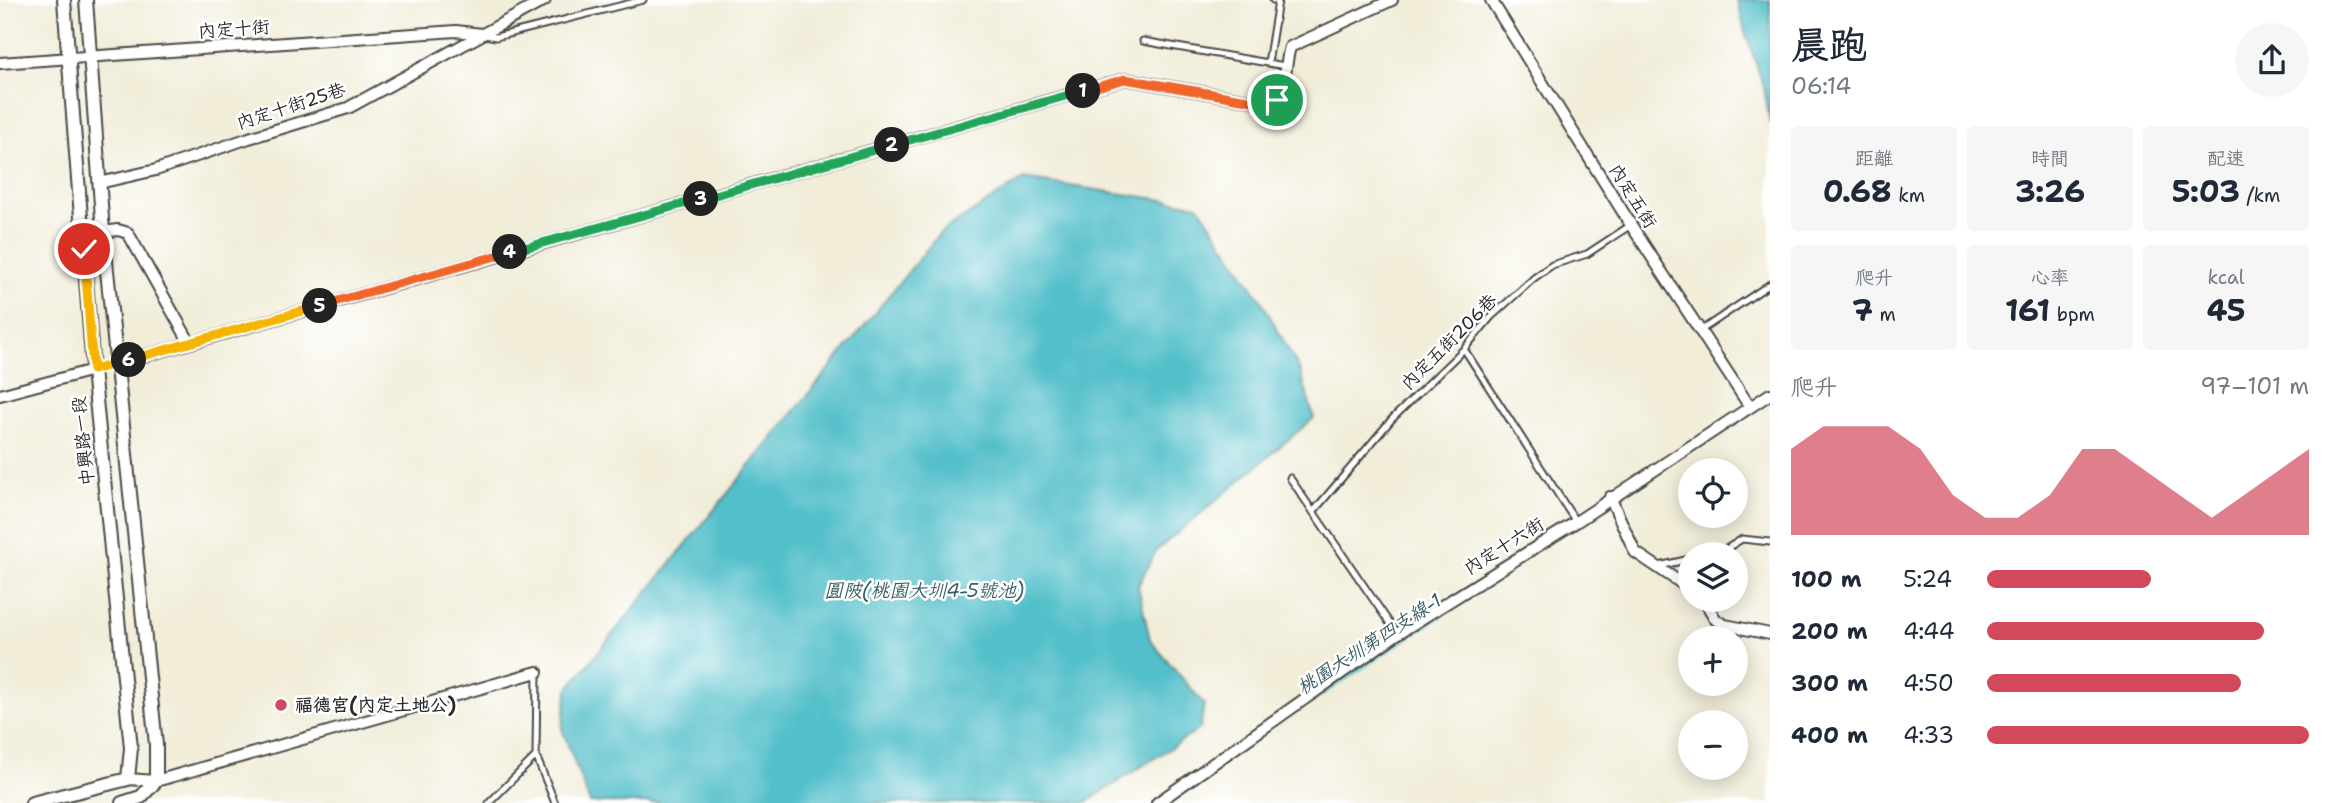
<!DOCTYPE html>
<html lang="zh-TW">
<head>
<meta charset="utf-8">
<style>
  :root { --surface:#fff; --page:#f6f6f7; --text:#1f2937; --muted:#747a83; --accent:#d1495b }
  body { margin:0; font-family:"Shantell Sans","LXGW WenKai TC",sans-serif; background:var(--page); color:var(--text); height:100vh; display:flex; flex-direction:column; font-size:26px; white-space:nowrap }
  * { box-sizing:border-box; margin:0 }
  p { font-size:23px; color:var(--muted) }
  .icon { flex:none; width:38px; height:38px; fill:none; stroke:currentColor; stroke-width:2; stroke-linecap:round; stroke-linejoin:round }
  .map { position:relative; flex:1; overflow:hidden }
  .details { display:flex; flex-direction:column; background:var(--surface); width:560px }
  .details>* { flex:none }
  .buttons { position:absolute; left:1678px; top:458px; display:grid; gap:14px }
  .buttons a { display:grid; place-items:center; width:70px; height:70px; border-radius:50%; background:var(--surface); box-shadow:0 4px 18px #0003; font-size:35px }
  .pin { position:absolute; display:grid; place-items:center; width:60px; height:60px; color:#fff; margin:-30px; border:4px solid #fff; border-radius:50%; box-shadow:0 2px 7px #0007 }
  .km { position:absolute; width:35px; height:35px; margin:-18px; border-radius:50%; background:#222; color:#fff; font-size:19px; line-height:35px; text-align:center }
  .round { display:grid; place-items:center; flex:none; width:74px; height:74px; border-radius:37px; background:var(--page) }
  .headline { display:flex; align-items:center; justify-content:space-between; height:119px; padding:0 21px }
  h1 { font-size:38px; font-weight:700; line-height:52px }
  .stats { display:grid; grid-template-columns:repeat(3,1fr); gap:10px; height:119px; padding:7px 21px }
  .stats div { display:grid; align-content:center; border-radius:7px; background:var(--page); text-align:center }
  .stats b { font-size:30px; font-weight:700 }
  .stats small { font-size:19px; font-weight:400 }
  .stats p { font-size:19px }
  .chart { height:196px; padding:14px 21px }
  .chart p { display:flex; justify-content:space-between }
  .chart svg { width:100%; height:126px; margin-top:7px; fill:var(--accent); opacity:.7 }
  ul { padding:0 21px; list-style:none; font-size:23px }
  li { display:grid; grid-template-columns:112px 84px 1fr; align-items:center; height:52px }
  li i { height:18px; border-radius:9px; background:var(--accent) }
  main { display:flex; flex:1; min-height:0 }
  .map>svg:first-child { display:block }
  .water { fill:#52bfca; stroke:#3e757a; stroke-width:2 }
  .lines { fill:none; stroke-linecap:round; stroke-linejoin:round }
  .stream { stroke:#52bfca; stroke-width:4.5 }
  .service-casing { stroke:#494845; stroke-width:9 }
  .minor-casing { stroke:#494845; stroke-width:14 }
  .tertiary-casing { stroke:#494845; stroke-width:16 }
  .service { stroke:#fff; stroke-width:5 }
  .minor { stroke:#fff; stroke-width:10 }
  .tertiary { stroke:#fff; stroke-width:12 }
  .split-1-casing { stroke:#fff; stroke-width:14 }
  .split-2-casing { stroke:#fff; stroke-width:14 }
  .split-3-casing { stroke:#fff; stroke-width:14 }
  .split-4-casing { stroke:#fff; stroke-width:14 }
  .split-5-casing { stroke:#fff; stroke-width:14 }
  .split-6-casing { stroke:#fff; stroke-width:14 }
  .split-7-casing { stroke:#fff; stroke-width:14 }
  .split-1 { stroke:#f0652b; stroke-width:9 }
  .split-2 { stroke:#22a559; stroke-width:9 }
  .split-3 { stroke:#22a559; stroke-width:9 }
  .split-4 { stroke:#22a559; stroke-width:9 }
  .split-5 { stroke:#f0652b; stroke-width:9 }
  .split-6 { stroke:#f5b400; stroke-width:9 }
  .split-7 { stroke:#f5b400; stroke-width:9 }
  .poi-dot { fill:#d1495b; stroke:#fff; stroke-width:2.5 }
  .labels { text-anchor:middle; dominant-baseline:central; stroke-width:5; stroke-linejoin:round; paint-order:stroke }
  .street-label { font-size:18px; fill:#2b2b2b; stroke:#fff }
  .poi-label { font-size:18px; font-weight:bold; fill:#2b2b2b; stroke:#fff; text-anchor:start }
  .water-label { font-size:19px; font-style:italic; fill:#395f63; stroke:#fff }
</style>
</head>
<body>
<main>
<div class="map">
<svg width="1770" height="803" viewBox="0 0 1770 803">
  <rect width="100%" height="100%" fill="#fff"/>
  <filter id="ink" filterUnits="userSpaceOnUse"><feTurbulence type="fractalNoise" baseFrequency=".0143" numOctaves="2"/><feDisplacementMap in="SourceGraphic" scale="14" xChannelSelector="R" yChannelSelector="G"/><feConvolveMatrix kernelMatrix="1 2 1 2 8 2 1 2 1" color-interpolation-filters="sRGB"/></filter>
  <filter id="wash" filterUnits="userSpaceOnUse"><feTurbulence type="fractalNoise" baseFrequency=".00686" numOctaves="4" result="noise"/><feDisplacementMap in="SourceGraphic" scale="28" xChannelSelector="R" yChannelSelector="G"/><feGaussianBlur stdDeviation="1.57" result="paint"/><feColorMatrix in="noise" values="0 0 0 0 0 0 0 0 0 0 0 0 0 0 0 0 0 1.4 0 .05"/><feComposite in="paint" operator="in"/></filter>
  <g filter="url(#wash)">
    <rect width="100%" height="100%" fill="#f1edd9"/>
    <path class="water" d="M1737,0H1770V124L1764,87L1745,32Z
      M1023,179L1198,205L1261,300L1300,371L1314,418L1156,551L1138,586L1150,640L1204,704L1200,729L1085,803H590L562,729L568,689L940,233Z"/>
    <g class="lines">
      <path class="stream" d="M1317,697L1493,580"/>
    </g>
  </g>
  <g filter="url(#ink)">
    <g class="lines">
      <g class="service-casing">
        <path id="service" d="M485,35L496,37L643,0
          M1143,41L1285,66
          M1268,63L1278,1L1273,0
          M1700,331L1770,284
          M1464,349L1576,522
          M1290,478L1397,634
          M1313,512L1392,419L1464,349L1491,317L1534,278L1552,265L1587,254L1631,225
          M1706,555L1726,549L1742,539L1770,542
          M1659,566L1690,559
          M536,756L555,803
          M489,803L536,756L537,672"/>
      </g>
      <g class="minor-casing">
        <path id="minor" d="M1491,0L1631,225L1750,407
          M0,63L456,31L482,34
          M99,183L156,170L249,138L348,108L545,0
          M103,232L118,230L128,233L190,343
          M116,364L1125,79L1265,103L1277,100C1286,88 1285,63 1290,47L1392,0
          M0,395L93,370
          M1610,497L1635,552L1690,589
          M1704,600L1716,620L1725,625L1770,634
          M128,779L156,781L537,672
          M1157,803L1397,634L1576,522L1770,394"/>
      </g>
      <g class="tertiary-casing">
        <path id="tertiary" d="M86,0L103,232L156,745V781L141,797L122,803
          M32,803L128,779L131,748L93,370L64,0"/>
      </g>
      <use href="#service" class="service"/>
      <use href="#minor" class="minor"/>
      <use href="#tertiary" class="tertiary"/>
    </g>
  </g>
  <g class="lines" filter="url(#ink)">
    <g class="split-1-casing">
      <path id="split-1" d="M1083,91L1125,79L1265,103L1277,100"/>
    </g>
    <g class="split-2-casing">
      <path id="split-2" d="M892,145L1083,91"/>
    </g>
    <g class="split-3-casing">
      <path id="split-3" d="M701,199L892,145"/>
    </g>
    <g class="split-4-casing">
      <path id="split-4" d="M510,252L701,199"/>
    </g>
    <g class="split-5-casing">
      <path id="split-5" d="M320,306L510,252"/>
    </g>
    <g class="split-6-casing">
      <path id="split-6" d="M129,360L320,306"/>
    </g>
    <g class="split-7-casing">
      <path id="split-7" d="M84,249L93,370L129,360"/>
    </g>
    <use href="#split-1" class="split-1"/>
    <use href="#split-2" class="split-2"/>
    <use href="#split-3" class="split-3"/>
    <use href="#split-4" class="split-4"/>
    <use href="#split-5" class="split-5"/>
    <use href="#split-6" class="split-6"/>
    <use href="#split-7" class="split-7"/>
  </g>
  <circle class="poi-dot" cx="281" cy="705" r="7"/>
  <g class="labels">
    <g class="street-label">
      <text transform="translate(234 29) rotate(-4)">內定十街</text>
      <text transform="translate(291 106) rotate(-18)">內定十街25巷</text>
      <text transform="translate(1633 196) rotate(58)">內定五街</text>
      <text transform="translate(1449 342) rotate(-45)">內定五街206巷</text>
      <text transform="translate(83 441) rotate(-96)">中興路一段</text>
      <text transform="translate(1504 546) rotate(-32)">內定十六街</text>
    </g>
    <g class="poi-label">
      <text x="295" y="705">福德宮(內定土地公)</text>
    </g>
    <g class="water-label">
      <text x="924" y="590">圓陂(桃園大圳4-5號池)</text>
      <text transform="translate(1369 644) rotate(-33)">桃園大圳第四支線-1</text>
    </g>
  </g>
</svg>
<div class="buttons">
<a><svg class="icon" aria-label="locate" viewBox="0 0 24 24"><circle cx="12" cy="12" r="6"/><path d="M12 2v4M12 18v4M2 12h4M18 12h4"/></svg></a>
<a><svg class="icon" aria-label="layers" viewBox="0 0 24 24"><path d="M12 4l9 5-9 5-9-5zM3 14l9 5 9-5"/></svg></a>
<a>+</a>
<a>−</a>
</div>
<div class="pin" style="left:1277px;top:100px;background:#1e9e55"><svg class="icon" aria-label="arrive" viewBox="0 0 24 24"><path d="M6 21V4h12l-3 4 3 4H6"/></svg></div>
<div class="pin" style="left:84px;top:249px;background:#d93025"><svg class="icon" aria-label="check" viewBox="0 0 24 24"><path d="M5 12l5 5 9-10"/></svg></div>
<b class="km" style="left:1083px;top:91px">1</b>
<b class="km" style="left:892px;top:145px">2</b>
<b class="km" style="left:701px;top:199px">3</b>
<b class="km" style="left:510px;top:252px">4</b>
<b class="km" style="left:320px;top:306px">5</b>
<b class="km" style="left:129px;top:360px">6</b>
</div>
<section class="details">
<div class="headline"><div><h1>晨跑</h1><p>06:14</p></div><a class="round"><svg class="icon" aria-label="share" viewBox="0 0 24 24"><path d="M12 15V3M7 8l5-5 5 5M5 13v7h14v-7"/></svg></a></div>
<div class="stats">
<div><p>距離</p><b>0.68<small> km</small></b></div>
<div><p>時間</p><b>3:26</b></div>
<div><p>配速</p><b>5:03<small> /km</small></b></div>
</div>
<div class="stats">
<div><p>爬升</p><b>7<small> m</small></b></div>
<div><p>心率</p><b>161<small> bpm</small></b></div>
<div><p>kcal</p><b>45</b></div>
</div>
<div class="chart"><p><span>爬升</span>97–101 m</p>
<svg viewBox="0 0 160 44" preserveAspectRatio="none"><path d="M0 44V14L10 6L20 6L30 6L40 14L50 30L60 38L70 38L80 30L90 14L100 14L110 22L120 30L130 38L140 30L150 22L160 14V44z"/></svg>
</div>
<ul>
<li><b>100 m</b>5:24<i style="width:51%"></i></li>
<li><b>200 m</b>4:44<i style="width:86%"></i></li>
<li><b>300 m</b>4:50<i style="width:79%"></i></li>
<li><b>400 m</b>4:33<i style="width:100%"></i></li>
</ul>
</section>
</main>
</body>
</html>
